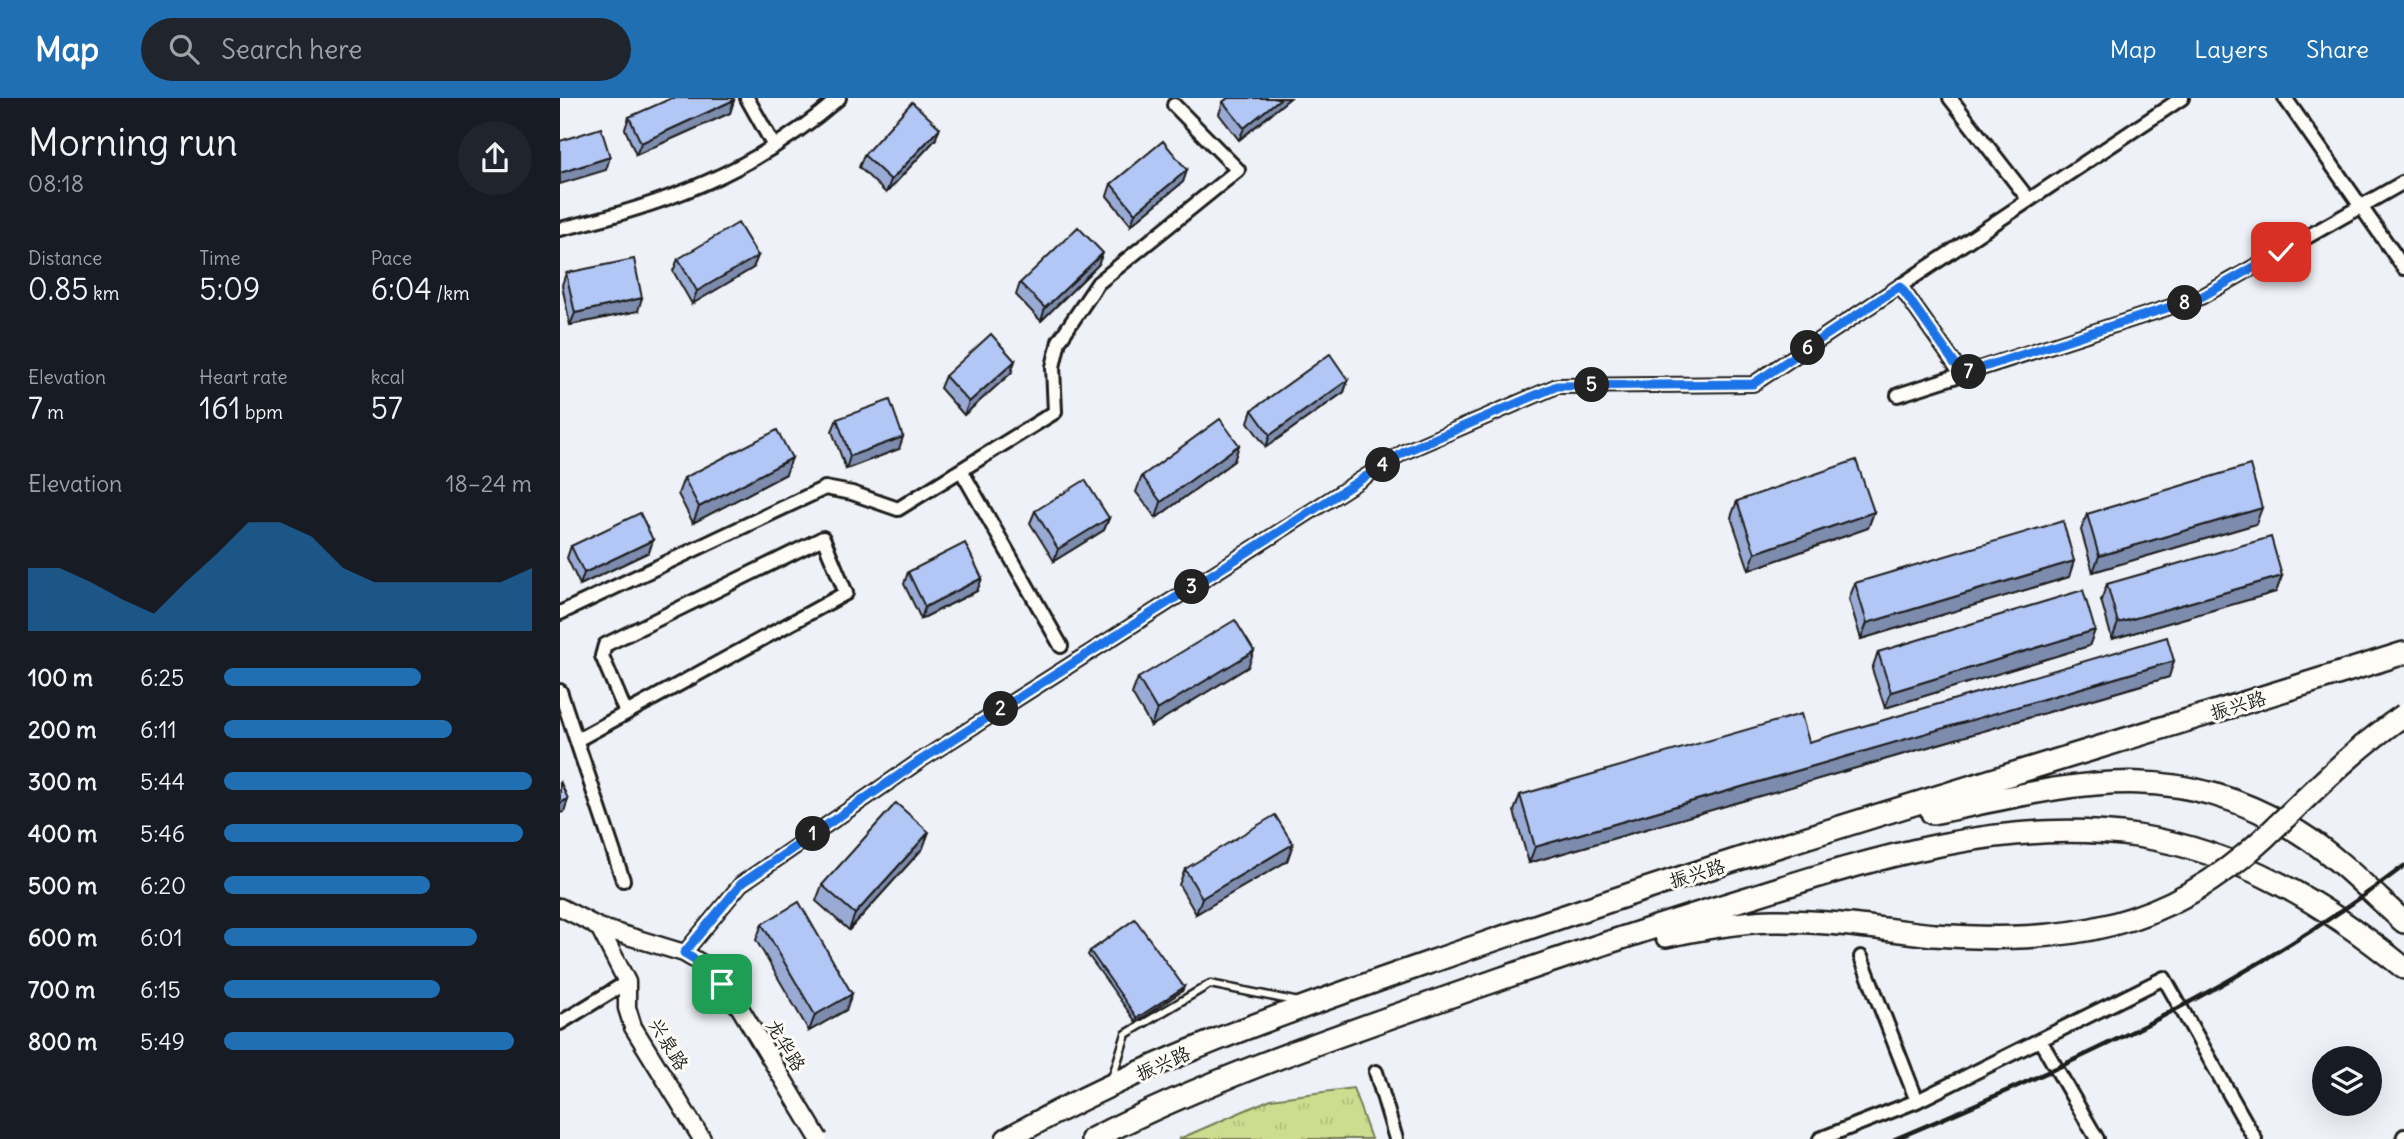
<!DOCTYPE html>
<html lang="en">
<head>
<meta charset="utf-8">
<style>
  :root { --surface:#171b24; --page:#20242c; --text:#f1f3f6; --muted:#9ea1a6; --accent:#1f6fb2 }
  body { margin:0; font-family:Delius,"LXGW WenKai TC",sans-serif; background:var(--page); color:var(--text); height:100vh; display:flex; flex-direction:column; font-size:26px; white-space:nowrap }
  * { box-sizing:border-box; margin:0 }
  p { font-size:23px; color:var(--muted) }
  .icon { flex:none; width:38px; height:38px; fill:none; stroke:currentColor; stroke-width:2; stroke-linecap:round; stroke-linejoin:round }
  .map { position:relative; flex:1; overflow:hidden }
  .details { display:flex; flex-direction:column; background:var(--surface); width:560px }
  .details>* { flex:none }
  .fabs { position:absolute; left:1752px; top:948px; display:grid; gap:14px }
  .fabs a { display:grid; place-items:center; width:70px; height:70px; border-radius:50%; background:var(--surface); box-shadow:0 7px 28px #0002; font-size:35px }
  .pin { position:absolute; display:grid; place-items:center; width:60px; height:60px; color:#fff; margin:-30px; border-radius:14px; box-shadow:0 4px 10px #0006 }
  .km { position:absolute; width:35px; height:35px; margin:-18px; border-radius:50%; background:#222; color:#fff; font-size:19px; line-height:35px; text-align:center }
  .round { display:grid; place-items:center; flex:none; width:74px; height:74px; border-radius:37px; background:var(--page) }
  .summary { display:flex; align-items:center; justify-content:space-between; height:119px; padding:0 28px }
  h1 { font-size:38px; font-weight:600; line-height:52px }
  .metrics { display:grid; grid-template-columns:repeat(3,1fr); gap:10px; height:119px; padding:7px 28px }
  .metrics div { display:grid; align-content:center }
  .metrics b { font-size:30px; font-weight:600 }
  .metrics small { font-size:19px; font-weight:400 }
  .metrics p { font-size:19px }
  .chart { height:196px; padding:14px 28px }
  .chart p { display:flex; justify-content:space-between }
  .chart svg { width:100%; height:126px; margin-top:7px; fill:var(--accent); opacity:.7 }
  ul { padding:0 28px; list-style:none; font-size:23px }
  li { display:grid; grid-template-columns:112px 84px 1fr; align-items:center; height:52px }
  li i { height:18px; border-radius:9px; background:var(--accent) }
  header { display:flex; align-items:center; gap:42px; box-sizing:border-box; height:98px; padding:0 35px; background:var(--accent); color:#fff }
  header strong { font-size:33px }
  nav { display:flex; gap:38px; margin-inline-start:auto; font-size:24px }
  .search { width:490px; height:63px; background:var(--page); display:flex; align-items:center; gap:18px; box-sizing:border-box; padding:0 24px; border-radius:38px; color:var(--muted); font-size:26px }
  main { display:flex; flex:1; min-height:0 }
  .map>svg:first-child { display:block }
  .park { fill:url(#park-tufts); stroke:#757c56; stroke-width:2 }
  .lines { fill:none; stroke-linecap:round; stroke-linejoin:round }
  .service-casing { stroke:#1c1c1c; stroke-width:11 }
  .minor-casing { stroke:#1c1c1c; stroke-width:18 }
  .tertiary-casing { stroke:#1c1c1c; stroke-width:21 }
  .trunk-casing { stroke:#1c1c1c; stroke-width:26 }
  .service { stroke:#fdfcf7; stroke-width:6 }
  .minor { stroke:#fdfcf7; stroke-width:12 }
  .tertiary { stroke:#fdfcf7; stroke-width:16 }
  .trunk { stroke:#fdfcf7; stroke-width:21 }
  .rail { stroke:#1c1c1c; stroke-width:4.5 }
  .tertiary-bridge-casing { stroke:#1c1c1c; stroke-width:21; stroke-linecap:butt }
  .trunk-bridge-casing { stroke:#1c1c1c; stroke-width:26; stroke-linecap:butt }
  .tertiary-bridge { stroke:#fdfcf7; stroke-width:16 }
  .trunk-bridge { stroke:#fdfcf7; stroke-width:21 }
  .wall { fill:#99abd4; stroke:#1c1c1c; stroke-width:2 }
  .shaded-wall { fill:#7d8bac; stroke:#1c1c1c; stroke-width:2 }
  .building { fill:#b2c7f6; stroke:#1c1c1c; stroke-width:2 }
  .route-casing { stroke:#fff; stroke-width:14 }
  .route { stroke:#1a73e8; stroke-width:9 }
  .labels { text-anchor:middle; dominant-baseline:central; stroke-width:6; stroke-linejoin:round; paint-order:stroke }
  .street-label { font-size:19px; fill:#1c1c1c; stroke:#fdfcf7 }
</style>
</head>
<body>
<header>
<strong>Map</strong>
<div class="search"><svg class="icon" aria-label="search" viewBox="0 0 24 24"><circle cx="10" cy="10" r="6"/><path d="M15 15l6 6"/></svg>Search here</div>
<nav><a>Map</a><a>Layers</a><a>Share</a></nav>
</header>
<main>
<section class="details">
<div class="summary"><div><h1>Morning run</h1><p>08:18</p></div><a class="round"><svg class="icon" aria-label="share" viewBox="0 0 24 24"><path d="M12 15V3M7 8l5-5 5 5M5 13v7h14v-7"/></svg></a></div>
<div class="metrics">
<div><p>Distance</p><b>0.85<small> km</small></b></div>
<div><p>Time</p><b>5:09</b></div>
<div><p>Pace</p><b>6:04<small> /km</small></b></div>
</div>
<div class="metrics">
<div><p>Elevation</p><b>7<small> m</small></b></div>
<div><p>Heart rate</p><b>161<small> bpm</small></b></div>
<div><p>kcal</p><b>57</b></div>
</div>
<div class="chart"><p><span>Elevation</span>18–24 m</p>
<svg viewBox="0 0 160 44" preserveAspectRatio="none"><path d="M0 44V22L10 22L20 27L30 33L40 38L50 27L60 17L70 6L80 6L90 11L100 22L110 27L120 27L130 27L140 27L150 27L160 22V44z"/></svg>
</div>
<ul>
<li><b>100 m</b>6:25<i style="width:64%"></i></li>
<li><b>200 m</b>6:11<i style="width:74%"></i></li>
<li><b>300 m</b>5:44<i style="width:100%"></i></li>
<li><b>400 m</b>5:46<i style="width:97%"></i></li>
<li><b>500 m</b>6:20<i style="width:67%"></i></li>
<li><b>600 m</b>6:01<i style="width:82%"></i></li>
<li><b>700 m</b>6:15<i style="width:70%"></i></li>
<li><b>800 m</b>5:49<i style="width:94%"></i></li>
</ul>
</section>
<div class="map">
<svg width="1844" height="1041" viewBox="0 0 1844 1041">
  <defs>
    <pattern id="park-tufts" width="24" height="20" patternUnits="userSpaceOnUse" patternTransform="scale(1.75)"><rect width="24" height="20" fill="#cedc8f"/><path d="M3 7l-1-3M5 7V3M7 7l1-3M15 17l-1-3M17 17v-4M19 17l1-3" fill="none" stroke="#b0bc7b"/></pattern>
  </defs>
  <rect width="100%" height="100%" fill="#eef1f7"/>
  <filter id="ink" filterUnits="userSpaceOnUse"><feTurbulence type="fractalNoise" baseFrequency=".0143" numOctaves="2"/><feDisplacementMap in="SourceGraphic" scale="14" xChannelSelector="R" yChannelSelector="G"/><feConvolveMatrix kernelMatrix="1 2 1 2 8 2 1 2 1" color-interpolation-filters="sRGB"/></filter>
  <g filter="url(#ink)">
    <path class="park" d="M793,990L811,1041H619L711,1001Z"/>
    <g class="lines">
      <g class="service-casing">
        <path id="service" d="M552,980L566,936L650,886L739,904"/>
      </g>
      <g class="minor-casing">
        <path id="minor" d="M187,0L214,48
          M1390,0L1469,102
          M1725,0L1844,170
          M0,131C105,107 197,72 279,0
          M1340,188L1402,276
          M1338,297L1641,199L1844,84
          M401,372L501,548
          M0,515L265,390L292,395L338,411L495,314L493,269L499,243L538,185L678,72L614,7
          M0,593L63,782
          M17,642L286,495L263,440L45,547L42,558L66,615
          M124,855L181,786L361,662L844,354L997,288L1193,286L1622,0
          M1301,859L1357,1003
          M0,925L67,884
          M1480,942L1537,1041
          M816,974L836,1041
          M1260,1041L1357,1003L1604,880L1695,1041
          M1843,1041L1844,1038"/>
      </g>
      <g class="tertiary-casing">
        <path id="tertiary" d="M0,809L39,829L67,884V910L73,929L142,1041
          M35,828L124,855L146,868L180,910"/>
      </g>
      <g class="trunk-casing">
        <path id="trunk" d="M1372,715C1510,688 1607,655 1738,734C1777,758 1810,793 1844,824
          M1106,838C1141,831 1176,824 1212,823C1266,822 1320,831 1374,837
          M447,1041C593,957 756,904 914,849C1221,742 1534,653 1844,555
          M532,1041C661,975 801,930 937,882C1021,853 1106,825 1191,799C1315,760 1445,719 1577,738C1680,754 1764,805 1844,870"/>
      </g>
      <use href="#service" class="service"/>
      <use href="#minor" class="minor"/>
      <use href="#tertiary" class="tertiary"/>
      <use href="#trunk" class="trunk"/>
      <path class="rail" d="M1335,1041C1513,966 1689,886 1844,768"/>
      <g class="tertiary-bridge-casing">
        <path id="tertiary-bridge" d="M180,910L259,1041"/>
      </g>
      <g class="trunk-bridge-casing">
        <path id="trunk-bridge" d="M1374,837C1504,846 1605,833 1704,740C1750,697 1791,653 1844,617"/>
      </g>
      <use href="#tertiary-bridge" class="tertiary-bridge"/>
      <use href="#trunk-bridge" class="trunk-bridge"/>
    </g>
    <path class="wall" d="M668,0H730L679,42L659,16L663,4Z
      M174,2L170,15L76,57L65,31L69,19Z
      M375,42L326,95L299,69L304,57Z
      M627,72L623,84L571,127L547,98L551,86Z
      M118,161L193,170L132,206L113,173Z
      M538,167L481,223L456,197L460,185Z
      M6,175L78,213L10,227L2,187Z
      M451,275L404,317L380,290L385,278Z
      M788,282L784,294L706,349L688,324L692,312Z
      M277,321L339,351L286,371L272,333Z
      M679,347L674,363L596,420L576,394L582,378Z
      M226,376L133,425L118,396L124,380Z
      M1177,403L1314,414L1308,430L1189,472L1171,419Z
      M475,413L549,420L544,432L494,463L470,425Z
      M1527,416L1696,426L1533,474L1521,432Z
      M93,442L89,454L20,487L7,460L11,448Z
      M348,474L422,480L417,493L361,521L344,486Z
      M1722,478L1716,494L1552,541L1541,502L1547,486Z
      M1509,479L1301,541L1289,501L1295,485Z
      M1535,532L1529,548L1325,610L1312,571L1318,554Z
      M688,569L591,628L572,596L578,580Z
      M1609,579L969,765L954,713L960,697Z
      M733,746L727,763L636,816L619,787L625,771Z
      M363,750L289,832L256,803L262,787Z
      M202,826L286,912L249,933L196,842Z
      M530,853L622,893L576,924L528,857Z"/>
    <path class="shaded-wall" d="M721,0H730L679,42L684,30Z
      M174,2L170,15L76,57L81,45Z
      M380,30L375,42L326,95L331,82Z
      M50,59L46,72L0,86V75Z
      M627,72L623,84L571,127L575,115Z
      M543,155L538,167L481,223L485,210Z
      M198,158L193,170L132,206L137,193Z
      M82,200L78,213L10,227L15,215Z
      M455,263L451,275L404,317L409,304Z
      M788,282L784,294L706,349L710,337Z
      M343,339L339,351L286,371L290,358Z
      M679,347L674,363L596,420L601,404Z
      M232,360L226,376L133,425L139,409Z
      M1702,410L1696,426L1533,474L1539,458Z
      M1314,414L1308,430L1189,472L1195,455Z
      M549,420L544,432L494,463L498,451Z
      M93,442L89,454L20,487L24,475Z
      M1514,463L1509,479L1301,541L1307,525Z
      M1722,478L1716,494L1552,541L1558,525Z
      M422,480L417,493L361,521L365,509Z
      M1535,532L1529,548L1325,610L1331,594Z
      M694,553L688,569L591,628L597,612Z
      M1614,563L1609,579L969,765L975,749Z
      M8,701L4,714L0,715V705Z
      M369,734L363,750L289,832L295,816Z
      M733,746L727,763L636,816L642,800Z
      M624,889L622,893L576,924L577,920Z
      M292,896L286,912L249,933L255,917Z"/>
    <path class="building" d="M112,0H173L174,2L81,45L69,19Z
      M668,0H721L684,30L663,4Z
      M352,4L380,30L331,82L304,57Z
      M41,30L50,59L0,75V43Z
      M603,43L627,72L575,115L551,86Z
      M178,125L198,158L137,193L118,161Z
      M518,129L543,155L485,210L460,185Z
      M74,161L82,200L15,215L6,175Z
      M431,236L455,263L409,304L385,278Z
      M770,256L788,282L710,337L692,312Z
      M330,302L343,339L290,358L277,321Z
      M660,321L679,347L601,404L582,378Z
      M217,332L232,360L139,409L124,380Z
      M1296,362L1314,414L1195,455L1177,403Z
      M1690,367L1702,410L1539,458L1527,416Z
      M525,382L549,420L498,451L475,413Z
      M80,415L93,442L24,475L11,448Z
      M1503,423L1514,463L1307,525L1295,485Z
      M1711,439L1722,478L1558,525L1547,486Z
      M405,445L422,480L365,509L348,474Z
      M1523,492L1535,532L1331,594L1318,554Z
      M675,522L694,553L597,612L578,580Z
      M1607,539L1614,563L975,749L960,697L1241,616L1249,644Z
      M0,683L8,701L0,705Z
      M336,705L369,734L295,816L262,787Z
      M715,717L733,746L642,800L625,771Z
      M239,804L292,896L255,917L202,826Z
      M575,821L624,889L577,920L530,853Z"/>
  </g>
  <g class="lines" filter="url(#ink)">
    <g class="route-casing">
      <path id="route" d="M162,886L146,868L124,855L181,786L361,662L844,354L997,288L1193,286L1340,188L1402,276L1641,199L1721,154"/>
    </g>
    <use href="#route" class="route"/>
  </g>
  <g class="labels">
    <g class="street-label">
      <text transform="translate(1678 607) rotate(-17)">振兴路</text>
      <text transform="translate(1137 775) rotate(-17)">振兴路</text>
      <text transform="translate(109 946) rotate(59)">兴泉路</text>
      <text transform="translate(226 947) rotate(59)">龙华路</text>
      <text transform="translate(603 965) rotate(-24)">振兴路</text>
    </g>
  </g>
</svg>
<div class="fabs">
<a><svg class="icon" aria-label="layers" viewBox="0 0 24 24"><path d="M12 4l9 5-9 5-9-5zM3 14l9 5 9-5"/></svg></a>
</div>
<div class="pin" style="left:162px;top:886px;background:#1e9e55"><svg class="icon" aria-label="arrive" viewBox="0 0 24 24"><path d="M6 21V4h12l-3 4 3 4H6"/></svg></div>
<div class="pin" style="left:1721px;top:154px;background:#d93025"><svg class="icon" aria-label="check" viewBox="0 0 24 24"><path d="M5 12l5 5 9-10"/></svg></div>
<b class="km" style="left:253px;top:736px">1</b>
<b class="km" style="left:441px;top:611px">2</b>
<b class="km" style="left:632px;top:489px">3</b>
<b class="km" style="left:823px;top:367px">4</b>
<b class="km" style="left:1032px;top:287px">5</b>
<b class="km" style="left:1248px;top:250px">6</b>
<b class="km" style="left:1409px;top:274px">7</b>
<b class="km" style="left:1625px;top:205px">8</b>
</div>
</main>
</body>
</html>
